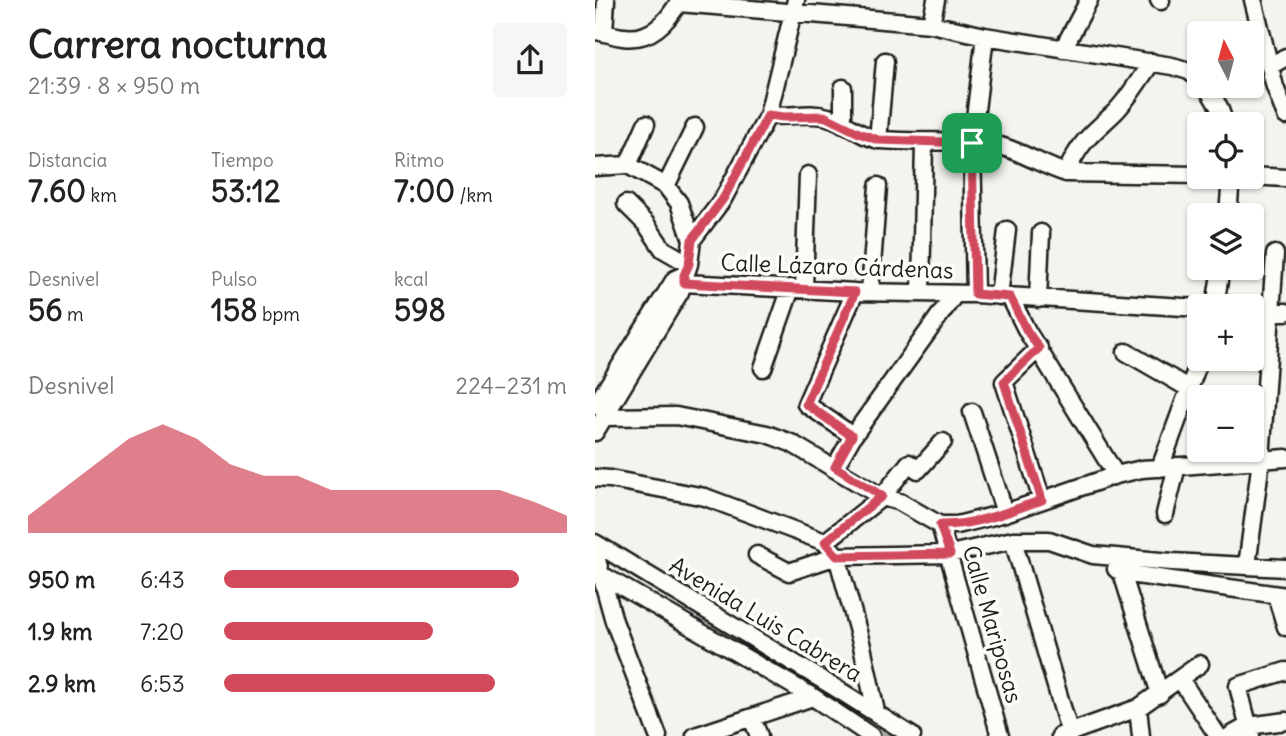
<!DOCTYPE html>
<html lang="es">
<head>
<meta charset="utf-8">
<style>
  :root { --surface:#fff; --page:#f6f6f6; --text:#222; --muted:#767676; --accent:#d1495b }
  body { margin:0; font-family:Delius,sans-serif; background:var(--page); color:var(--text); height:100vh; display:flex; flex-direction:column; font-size:26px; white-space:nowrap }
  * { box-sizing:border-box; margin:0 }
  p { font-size:23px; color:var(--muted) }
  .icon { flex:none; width:38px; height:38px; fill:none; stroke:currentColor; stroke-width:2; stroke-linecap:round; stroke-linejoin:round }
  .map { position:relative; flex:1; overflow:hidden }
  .details { display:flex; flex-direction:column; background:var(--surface); width:595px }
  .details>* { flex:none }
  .needle { width:46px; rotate:354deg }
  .controls { position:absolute; left:592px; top:21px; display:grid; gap:14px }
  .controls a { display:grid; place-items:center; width:77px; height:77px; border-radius:7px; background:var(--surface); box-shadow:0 2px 5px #0004; font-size:35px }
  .pin { position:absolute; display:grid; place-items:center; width:60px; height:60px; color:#fff; margin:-30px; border-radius:14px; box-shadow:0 4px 10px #0006 }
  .round { display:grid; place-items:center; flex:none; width:74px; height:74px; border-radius:7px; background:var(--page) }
  .overview { display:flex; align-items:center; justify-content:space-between; height:119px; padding:0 28px }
  h1 { font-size:38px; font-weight:700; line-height:52px }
  .stats { display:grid; grid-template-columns:repeat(3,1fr); gap:10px; height:119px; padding:7px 28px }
  .stats div { display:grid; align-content:center }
  .stats b { font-size:30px; font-weight:700 }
  .stats small { font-size:19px; font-weight:400 }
  .stats p { font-size:19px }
  .chart { height:196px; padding:14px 28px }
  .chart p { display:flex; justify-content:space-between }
  .chart svg { width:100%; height:126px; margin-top:7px; fill:var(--accent); opacity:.7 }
  ul { padding:0 28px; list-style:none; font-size:23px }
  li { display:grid; grid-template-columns:112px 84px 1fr; align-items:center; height:52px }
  li i { height:18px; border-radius:9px; background:var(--accent) }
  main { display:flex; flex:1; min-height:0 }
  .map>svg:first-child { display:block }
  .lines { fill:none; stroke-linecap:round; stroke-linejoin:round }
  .canal { stroke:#abaaa6; stroke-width:12 }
  .minor-casing { stroke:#1c1c1c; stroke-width:21 }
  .minor { stroke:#fdfcf7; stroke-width:16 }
  .route-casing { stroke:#fff; stroke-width:14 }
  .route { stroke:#d1495b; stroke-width:9 }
  .labels { text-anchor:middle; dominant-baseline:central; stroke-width:7; stroke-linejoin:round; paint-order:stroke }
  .street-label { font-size:23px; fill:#1c1c1c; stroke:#fdfcf7 }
</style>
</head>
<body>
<main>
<section class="details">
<div class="overview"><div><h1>Carrera nocturna</h1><p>21:39 · 8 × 950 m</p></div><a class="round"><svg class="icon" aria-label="share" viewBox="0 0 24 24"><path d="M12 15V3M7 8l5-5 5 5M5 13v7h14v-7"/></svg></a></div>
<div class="stats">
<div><p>Distancia</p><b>7.60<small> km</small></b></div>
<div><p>Tiempo</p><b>53:12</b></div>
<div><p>Ritmo</p><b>7:00<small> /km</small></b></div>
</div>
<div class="stats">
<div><p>Desnivel</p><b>56<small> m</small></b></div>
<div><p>Pulso</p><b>158<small> bpm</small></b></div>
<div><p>kcal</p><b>598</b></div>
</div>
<div class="chart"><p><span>Desnivel</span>224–231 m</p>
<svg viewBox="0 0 160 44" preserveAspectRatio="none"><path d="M0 44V38L10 29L20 20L30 11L40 6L50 11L60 20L70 24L80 24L90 29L100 29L110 29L120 29L130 29L140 29L150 33L160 38V44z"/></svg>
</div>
<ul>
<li><b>950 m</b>6:43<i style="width:86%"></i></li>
<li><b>1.9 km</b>7:20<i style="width:61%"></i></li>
<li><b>2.9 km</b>6:53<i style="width:79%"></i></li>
</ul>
</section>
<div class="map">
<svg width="691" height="736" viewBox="0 0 691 736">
  <rect width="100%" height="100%" fill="#f4f3ee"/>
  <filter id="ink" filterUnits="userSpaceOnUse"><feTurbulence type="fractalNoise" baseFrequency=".0143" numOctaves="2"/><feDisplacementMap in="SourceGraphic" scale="14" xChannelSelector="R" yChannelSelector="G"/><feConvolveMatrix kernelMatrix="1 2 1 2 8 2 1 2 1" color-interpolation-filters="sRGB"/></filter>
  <g filter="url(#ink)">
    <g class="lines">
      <path class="canal" d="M166,657L192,674
        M261,718L293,736"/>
      <g class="minor-casing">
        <path id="minor" d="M564,0L566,1
          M658,0L680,87L691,116
          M84,3L336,24L390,36L577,66L594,71L604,79
          M336,24L341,0
          M0,31C10,32 18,36 28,37C55,41 72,23 85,0
          M9,32L11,0
          M468,49L494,0
          M675,66L691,57
          M611,86L624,107L630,124
          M248,88V124
          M173,115C193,118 214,111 233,117C252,122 266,138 287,140C322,143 362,139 395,144C422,148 445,165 471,173L604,175
          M283,140L290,61
          M33,165L51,124
          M0,167L33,165L71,186L84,203L97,240L94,264L85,292L0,432
          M471,173C486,140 495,136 520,112C534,98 545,78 557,62
          M656,176L691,178
          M71,186L100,127
          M31,204L51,224L68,249L94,264
          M633,215L636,177
          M97,240L128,199L173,115L201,0
          M80,279L89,283L260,292L380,294L604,308
          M209,288L213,175
          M275,292L283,186
          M326,292L329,142
          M380,294L377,143L390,36
          M404,296L412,230
          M415,297L432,331L521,475
          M443,299L446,233
          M620,306L626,268
          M656,310L691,312
          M444,348L409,382L447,500
          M531,352L595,389
          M168,368L196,288
          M0,406L80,279L89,275
          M377,412L410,513
          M11,417L81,416L172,434L196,443L287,497L305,502L345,525H362L410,513L521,475L547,469L691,458
          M258,436L211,404L260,292
          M240,467L258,436L360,294
          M565,468L605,359
          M0,478L15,479L110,497L230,542L242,556L267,646L281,712
          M570,514L582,466
          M345,525L405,736
          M418,540L475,734
          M230,542L287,497L314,463L323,470L348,442
          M0,543L239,687L317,736
          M0,553L19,621L63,736
          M162,555L194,572L242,556L355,554L418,540H454L498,555L577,562L691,568
          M652,566L666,460L680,254
          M521,569L527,573L565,694
          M0,571L218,697L276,736
          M527,573L691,596
          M681,595L691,627
          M585,679L623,736
          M543,708L546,736
          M157,718L164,736
          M100,736L218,697
          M465,736L543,708L605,664
          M635,736L653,726L691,721
          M656,736L643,686L691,671"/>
      </g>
      <use href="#minor" class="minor"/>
    </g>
  </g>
  <g class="lines" filter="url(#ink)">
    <g class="route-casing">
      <path id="route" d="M173,115L189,117L229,116L264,133L283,140L377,143L380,294L415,297L432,331L444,348L409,382L447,500C415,511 380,526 345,525L355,554L242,556L230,542L287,496L240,467L257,436L211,404L260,292L89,283V275L94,264L97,240L128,199Z"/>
    </g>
    <use href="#route" class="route"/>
  </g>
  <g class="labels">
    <g class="street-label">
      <text transform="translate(242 266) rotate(2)">Calle Lázaro Cárdenas</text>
      <text transform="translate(171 619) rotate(31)">Avenida Luis Cabrera</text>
      <text transform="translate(398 624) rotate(74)">Calle Mariposas</text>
    </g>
  </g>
</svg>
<div class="controls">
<a><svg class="needle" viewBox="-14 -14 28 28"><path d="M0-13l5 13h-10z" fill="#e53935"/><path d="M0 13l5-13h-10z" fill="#767676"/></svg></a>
<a><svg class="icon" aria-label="locate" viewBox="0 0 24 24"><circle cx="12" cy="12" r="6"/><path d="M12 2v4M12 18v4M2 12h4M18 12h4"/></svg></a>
<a><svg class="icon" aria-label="layers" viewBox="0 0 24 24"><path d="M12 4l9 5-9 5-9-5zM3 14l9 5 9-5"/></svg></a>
<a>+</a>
<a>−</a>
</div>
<div class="pin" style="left:377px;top:143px;background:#1e9e55"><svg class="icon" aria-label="arrive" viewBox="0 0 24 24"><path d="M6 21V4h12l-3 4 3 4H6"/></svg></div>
</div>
</main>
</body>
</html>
